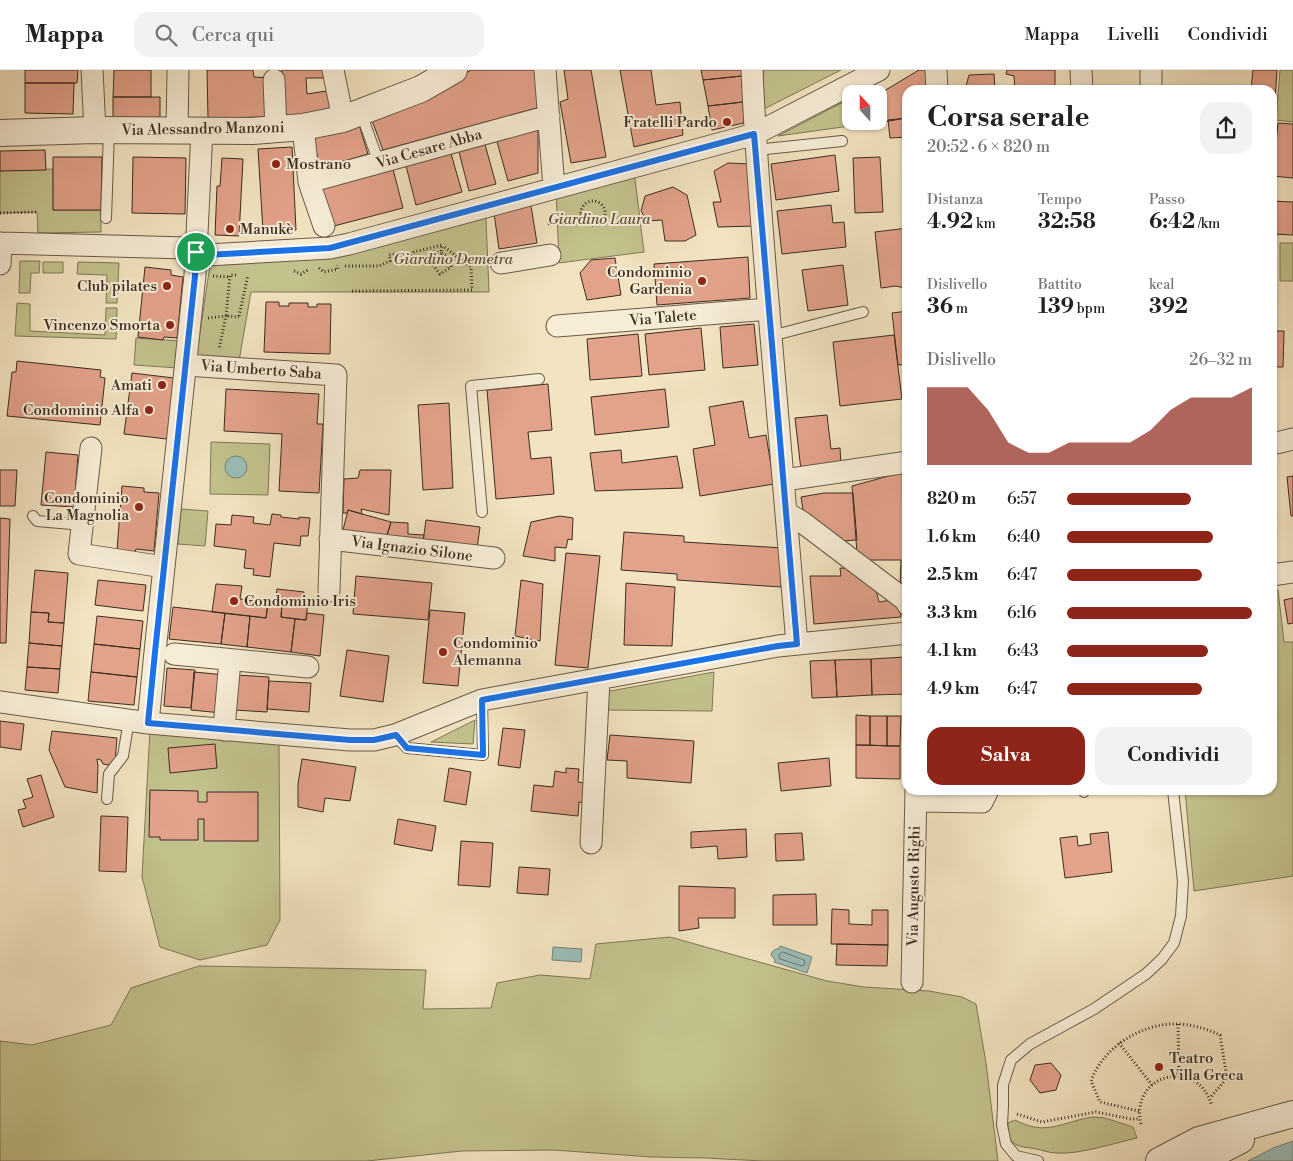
<!DOCTYPE html>
<html lang="it">
<head>
<meta charset="utf-8">
<style>
  :root { --surface:#fff; --page:#f2f2f2; --text:#222; --muted:#767676; --line:#e0e0e0; --accent:#8f2418 }
  body { margin:0; font-family:"Libre Bodoni",serif; background:var(--page); color:var(--text); height:100vh; display:flex; flex-direction:column; font-size:19px; white-space:nowrap }
  * { box-sizing:border-box; margin:0 }
  p { font-size:16px; color:var(--muted) }
  .icon { flex:none; width:28px; height:28px; fill:none; stroke:currentColor; stroke-width:2; stroke-linecap:round; stroke-linejoin:round }
  .map { position:relative; flex:1; overflow:hidden }
  .panel { position:absolute; left:902px; top:15px; width:375px; height:710px; display:flex; flex-direction:column; background:var(--surface); border-radius:15px; box-shadow:0 1px 4px #0004 }
  .panel>* { flex:none }
  .needle { width:32px; rotate:339deg }
  .fabs { position:absolute; left:842px; top:15px; display:grid; gap:10px }
  .fabs a { display:grid; place-items:center; width:45px; height:45px; border-radius:10px; background:var(--surface); box-shadow:0 1px 4px #0004; font-size:25px }
  .pin { position:absolute; display:grid; place-items:center; width:42px; height:42px; color:#fff; margin:-21px; border:2px solid #fff; border-radius:50%; box-shadow:0 1px 5px #0007 }
  .round { display:grid; place-items:center; flex:none; width:52px; height:52px; border-radius:15px; background:var(--page) }
  .summary { display:flex; align-items:center; justify-content:space-between; height:85px; padding:0 25px }
  h1 { font-size:28px; font-weight:700; line-height:38px }
  .figures { display:grid; grid-template-columns:repeat(3,1fr); gap:8px; height:85px; padding:5px 25px }
  .figures div { display:grid; align-content:center }
  .figures b { font-size:21px; font-weight:700 }
  .figures small { font-size:14px; font-weight:400 }
  .figures p { font-size:14px }
  .chart { height:140px; padding:10px 25px }
  .chart p { display:flex; justify-content:space-between }
  .chart svg { width:100%; height:90px; margin-top:5px; fill:var(--accent); opacity:.7 }
  .cta { display:flex; gap:10px; margin-top:auto; padding:10px 25px }
  .cta a { flex:1; height:58px; border-radius:15px; background:var(--accent); color:#fff; font-size:20px; font-weight:700; line-height:58px; text-align:center }
  .cta a+a { background:var(--page); color:var(--text) }
  ul { padding:0 25px; list-style:none; font-size:16px }
  li { display:grid; grid-template-columns:80px 60px 1fr; align-items:center; height:38px }
  li i { height:12px; border-radius:6px; background:var(--accent) }
  header { display:flex; align-items:center; gap:30px; box-sizing:border-box; height:70px; padding:0 25px; background:var(--surface); border-bottom:1px solid var(--line) }
  header strong { font-size:24px }
  nav { display:flex; gap:28px; margin-inline-start:auto; font-size:18px }
  .search { width:350px; height:45px; background:var(--page); display:flex; align-items:center; gap:12px; box-sizing:border-box; padding:0 18px; border-radius:15px; color:var(--muted); font-size:19px }
  .map>svg:first-child { display:block }
  .green { fill:#c3c28d; stroke:#7f7857 }
  .water { fill:#9cbeb8; stroke:#75847c }
  .lines { fill:none; stroke-linecap:round; stroke-linejoin:round }
  .shore { stroke:#6c766c; stroke-width:1 }
  .building { fill:#e3a28a; stroke:#3b2d21 }
  .service-casing { stroke:#695b49; stroke-width:12 }
  .minor-casing { stroke:#695b49; stroke-width:23 }
  .tertiary-casing { stroke:#695b49; stroke-width:28 }
  .path { stroke:#3b2d21; stroke-width:3; stroke-dasharray:1 2.5; stroke-linecap:butt }
  .service { stroke:#f7edd7; stroke-width:10 }
  .minor { stroke:#f7edd7; stroke-width:21 }
  .tertiary { stroke:#f7edd7; stroke-width:26 }
  .route-casing { stroke:#fff; stroke-width:10 }
  .route { stroke:#1a73e8; stroke-width:6 }
  .poi-dot { fill:#8f2418; stroke:#f7edd7; stroke-width:2 }
  .labels { text-anchor:middle; dominant-baseline:central; stroke-width:4; stroke-linejoin:round; paint-order:stroke }
  .poi-label { font-size:15px; fill:#3b2d21; stroke:#f7edd7; text-anchor:end }
  .street-label { font-size:15px; fill:#3b2d21; stroke:#f7edd7 }
  .park-label { font-size:15px; font-style:italic; fill:#5d523c; stroke:#f7edd7 }
</style>
</head>
<body>
<header>
<strong>Mappa</strong>
<div class="search"><svg class="icon" aria-label="search" viewBox="0 0 24 24"><circle cx="10" cy="10" r="6"/><path d="M15 15l6 6"/></svg>Cerca qui</div>
<nav><a>Mappa</a><a>Livelli</a><a>Condividi</a></nav>
</header>
<div class="map">
<svg width="1293" height="1091" viewBox="0 0 1293 1091">
  <rect width="100%" height="100%" fill="#f3e4c1"/>
  <filter id="stains"><feTurbulence type="fractalNoise" baseFrequency=".004" numOctaves="4"/><feColorMatrix values="0 0 0 0 .2 0 0 0 0 .09 0 0 0 0 .02 0 0 0 .5 -.17"/></filter>
  <radialGradient id="worn" r=".72"><stop offset=".6" stop-color="#630" stop-opacity="0"/><stop offset="1" stop-color="#630" stop-opacity=".3"/></radialGradient>
  <path class="green" d="M763,0H841L764,39Z
    M1280,0H1293V52L1276,50Z
    M851,28V51H858L857,55L778,66Z
    M53,99V140H101V162L38,163L37,142L0,143V101Z
    M634,101L644,182L559,193L556,120Z
    M486,148L489,222H251L239,291L196,290L210,195L352,184L359,176Z
    M1280,173H1293V211H1280Z
    M20,191H40L39,203H31L30,223H19Z
    M43,192H63V203H43Z
    M78,192L119,193L117,233H106L107,205L77,204Z
    M17,233L30,234V261L105,265L106,238H117L116,269L15,266Z
    M136,268L180,271L178,298L134,295Z
    M211,372L270,374L268,425L210,424Z
    M181,439L208,441L205,476L178,474Z
    M1278,520L1284,572H1293V806L1194,821L1185,720H1272V521Z
    M714,602L712,641L604,640L605,622Z
    M475,650L473,674L431,672Z
    M150,659L279,670L280,850L267,875L200,890L160,877L142,807Z
    M670,867L827,911L864,917L929,921L962,927L976,934L986,993L998,1091H763L705,1088L652,1087L553,1080L462,1081L367,1091H0V971L32,975L111,955L131,918L199,896L426,900L423,939L491,938L497,913L540,905L590,909L596,874Z
    M1093,1047L1105,1048L1133,1057L1137,1068C1115,1073 1078,1085 1056,1083C1049,1083 1043,1080 1036,1079C1022,1076 1019,1079 1008,1068V1053L1015,1050C1021,1053 1028,1056 1034,1057C1054,1061 1074,1049 1093,1047Z"/>
  <path class="water" d="M225 397a11 11 0 1 1 22 0a11 11 0 1 1-22 0Z
    M780,876L812,887L807,903L774,892L775,890L771,885L772,882L776,879H779Z
    M553,877L582,879L581,892L552,890Z
    M1293,1071V1091H1248L1273,1078Z"/>
  <g class="lines">
    <path class="shore" d="M783,882L804,890L805,892L804,895L802,896L780,889L779,885Z"/>
  </g>
  <path class="building" d="M25,0H78L77,13H25Z
    M114,0H151V27H113Z
    M207,0H253L254,7L270,8L269,47L208,48Z
    M282,0H328L329,8H306L307,24L333,20L338,43L284,46Z
    M471,0H539L544,36L383,80L370,45L431,25Z
    M564,0H591L606,87L571,93L560,32L568,29Z
    M620,0H651L656,35L680,32L683,65L634,77Z
    M701,0H742V6L703,10Z
    M919,0H931V20H908V37H905L906,48L878,53L879,24Z
    M1007,0H1055V20H1015L1014,6L1006,4Z
    M1253,0H1277L1272,75V20H1251Z
    M994,4L995,20H965L969,5Z
    M742,6L743,32L708,36L703,10Z
    M25,13H74L73,44L25,43Z
    M113,27H160V53H113Z
    M743,32L744,53L712,60L708,36Z
    M905,37H908V67L890,68L888,50L906,48Z
    M358,51L368,84L321,98L311,65Z
    M1278,53L1293,54V108L1273,106Z
    M538,56V103L508,111L496,68Z
    M484,71L496,114L469,121L458,78Z
    M292,77L296,160L263,162L258,79Z
    M45,80L46,100L0,101V81Z
    M450,80L462,122L416,135L405,92Z
    M835,85L839,121L776,130L771,94Z
    M53,87H102L101,140H53Z
    M133,87L186,88L185,144L132,143Z
    M880,87L883,142L855,143L853,88Z
    M222,88L243,89L239,166L215,165L217,116H220Z
    M728,93L752,94L757,156L718,157L713,132H721L714,101Z
    M392,95L403,138L334,156L318,115Z
    M673,117L687,125L696,165L685,171H665L662,150L647,151L641,141L645,126Z
    M530,130L537,173L499,179L493,136Z
    M1272,131L1293,132V165L1272,164Z
    M831,135L833,153L844,152L846,177L782,184L777,141Z
    M908,158V219L896,216L881,218L875,162Z
    M748,187L750,228L657,235L654,194Z
    M615,188L621,225L587,230L580,203L591,190Z
    M843,195L848,235L808,241L802,200Z
    M145,197L171,200V205L183,207L177,268L164,267L163,270L138,267Z
    M1272,215L1276,219L1272,253Z
    M266,232H279V236H289V233H308V237H317V234H331L330,284L264,282Z
    M908,241V294L898,295L892,243Z
    M754,254L758,295L723,298L720,257Z
    M701,258L705,300L649,305L645,264Z
    M1272,261H1284L1283,297H1272Z
    M638,264L642,306L590,310L587,269Z
    M894,265L902,329L840,336L833,272Z
    M17,291L101,300L100,307L105,308L100,355L7,346L12,302H16Z
    M132,303L174,308L167,369L124,364Z
    M548,314L552,360L528,362L531,389L551,387L554,424L496,429L487,320Z
    M226,319L319,324L317,354H323L319,423L279,421L282,364L224,361Z
    M665,319L669,357L595,365L591,327Z
    M743,331L749,368L766,365L774,414L700,426L693,379L715,375L709,337Z
    M449,333L453,418L423,420L418,335Z
    M827,345L831,379L840,378L841,395L801,400L795,348Z
    M621,380L622,393L677,386L683,418L595,421L590,383Z
    M46,382L78,385L74,437L41,435Z
    M0,400H17L15,436H0Z
    M360,400H391L389,445L361,439L362,444L348,440L347,443H343L344,409L358,408Z
    M908,403V520L900,518L901,490H868L857,483L852,416L896,404Z
    M1293,406V446H1291L1287,407Z
    M122,416L144,418V422L159,423L154,481L136,479L135,482L117,480Z
    M824,423H853L857,470L840,471L804,446L801,427Z
    M348,440L391,452L385,472L343,460Z
    M272,444L281,445V447L299,449V447L310,448L308,466H301L300,476L274,473L270,507L253,505L254,499L244,498L246,480L214,476L216,454L231,455L232,445L254,447L253,453L270,455Z
    M560,446L573,448L572,470L568,469L566,478L555,477V491L523,486L531,452Z
    M0,448L10,449L6,573H0Z
    M426,450L480,457L476,486L422,479Z
    M391,452L408,453V464L424,465L422,474L385,472Z
    M624,462L684,466V472L784,478L781,517L677,510V504L621,500Z
    M566,483L600,486L588,598L555,595Z
    M840,498L857,499L875,517L879,532L899,529L901,547L814,554L810,506H841Z
    M35,500L68,503L64,553L48,552L49,543L31,542Z
    M356,506L432,513L428,550L353,544Z
    M98,510L146,515L143,541L95,535Z
    M521,510L543,514L540,571L515,566Z
    M626,513L675,517L672,576L624,575Z
    M216,514L242,516L240,529L268,533L266,548L212,542Z
    M277,519L304,522L303,530H308L306,550L281,547L282,534L275,533Z
    M1293,528V553L1288,554L1284,530Z
    M268,533L282,534L281,547L295,549L291,582L247,577L250,546L266,548Z
    M173,537L225,543L221,574L169,569Z
    M430,540L465,543L458,616L423,613Z
    M31,542L49,543L48,552L64,553L62,576L29,573Z
    M225,543L250,546L247,577L221,574Z
    M307,543L324,545L320,586L291,582L295,549L306,550Z
    M97,546L143,551L140,579L94,574Z
    M29,573L62,576L60,599L27,597Z
    M94,574L140,579L137,607L91,602Z
    M347,580L389,586L383,632L340,626Z
    M905,587L906,624L872,625L871,589Z
    M871,589L872,625L837,627L835,590Z
    M835,590L837,627L812,628L810,591Z
    M27,597L60,599L58,623L25,620Z
    M167,598L195,600L191,638L164,636Z
    M91,602L137,607L134,635L88,631Z
    M194,602L225,605L222,643L191,640Z
    M236,605L269,607L267,642L234,640Z
    M269,611L311,613L309,642L267,639Z
    M856,645L870,646V675H856Z
    M870,646H887V676L870,675Z
    M887,646H901L900,676H887Z
    M0,651L24,654L21,680L0,677Z
    M503,658L525,660L520,698L498,695Z
    M52,661L117,668L115,692L108,695L103,694L101,690L97,689L98,696L97,723L65,717L49,680Z
    M610,665L694,671L691,713L627,708V691L607,690Z
    M215,674L217,698L170,703L168,678Z
    M856,675L900,676V709L856,708Z
    M829,688L831,716L781,721L778,693Z
    M302,689L356,697L350,731L325,728L323,742L298,737V714Z
    M449,698L471,702L466,735L444,731Z
    M566,698L579,699L578,712L590,714L587,733L579,732L578,746L531,741L534,715L553,717L555,701L566,703Z
    M41,705L54,747L23,757L18,740L26,738L23,730L33,727L27,709Z
    M150,720L198,721V732H207V722H258V771H204V749H198V770H160V767H149Z
    M101,746L128,747L126,802L99,801Z
    M398,749L436,756L432,781L394,774Z
    M746,759L747,787L718,789L717,776L691,778V762Z
    M1108,762L1112,802L1065,808L1060,768L1077,766L1078,776L1091,774L1090,764Z
    M802,763L804,790L776,791L775,764Z
    M461,771L493,773L490,817L458,815Z
    M519,797L550,799L548,825L517,823Z
    M679,816L735,818V848H698L699,858L679,861Z
    M816,824L817,855H773V825Z
    M832,839L849,840V854L872,855V840H888V875L831,874Z
    M837,874L888,875L887,896L836,895Z
    M1051,993L1061,1005L1056,1020L1040,1023L1030,1010L1035,995Z"/>
  <g class="lines">
    <g class="service-casing">
      <path id="service" d="M361,43L379,93
        M756,80L842,71
        M106,148L109,61
        M771,266L863,242
        M482,442L471,316L539,309
        M33,446L37,451L83,455
        M395,665L407,678L483,685L482,630
        M1084,720V722
        M107,729L109,704L123,686L129,650
        M1038,1091L1016,1086L1006,1074L1002,1055L1003,1036V1015L1011,990L1030,974L1094,939L1146,904L1162,889L1174,873L1181,846L1183,811L1173,720"/>
    </g>
    <g class="minor-casing">
      <path id="minor" d="M92,0L95,60
        M333,0L343,49
        M545,0L554,118
        M752,0C755,73 761,146 767,219C777,338 788,456 797,574
        M936,0L937,20
        M1081,0L1082,20
        M1151,0V20
        M274,10L276,59
        M303,57L309,112L324,156
        M177,60L178,0
        M309,112L549,46
        M0,173L187,178L207,185L330,178L349,174L755,64L879,0
        M501,193L550,185
        M0,194L1,173
        M557,256L769,239
        M186,295L336,305L329,521
        M1272,374L1293,369
        M91,378L79,484L164,497
        M784,410L908,392
        M787,443L802,452L905,530L908,535
        M330,469L494,488
        M1272,505L1293,502
        M174,584L308,597
        M0,632L148,653L350,670H374L395,665L482,630L778,576L908,563
        M148,653L155,582L195,205L202,60
        M225,660V647L230,590
        M916,731L982,732L988,720
        M591,773L599,609
        M912,912L916,720"/>
    </g>
    <g class="tertiary-casing">
      <path id="tertiary" d="M0,63L95,60L252,61L303,57L343,49L361,42L421,19L454,0
        M1159,1091L1199,1070L1293,1044
        M1200,1091L1241,1070"/>
    </g>
    <path class="path" d="M581 143a12 12 0 1 1 24 0a12 12 0 1 1-24 0Z
      M0,143L37,142
      M548,154L581,147
      M345,196H379L390,191L389,185L401,183L403,189L407,186L409,187L414,182L442,175L441,183L449,187L451,197L440,204L432,194L434,182L441,183
      M319,198L324,202L338,199L337,195
      M294,201L301,204L308,200
      M236,205H230L226,246L239,247
      M213,206L230,207
      M352,221L472,220L471,197L443,176
      M239,246L248,205
      M208,248L226,246L219,279
      M1178,954L1179,1006
      M1119,973L1152,1015
      M1139,1041L1100,1032L1091,1011C1103,977 1143,952 1179,954C1194,955 1207,959 1220,965L1227,1008L1210,1028
      M1017,1044L1042,1052L1096,1042L1131,1049H1140
      M1141,1054C1129,1004 1198,986 1212,1036"/>
    <use href="#service" class="service"/>
    <use href="#minor" class="minor"/>
    <use href="#tertiary" class="tertiary"/>
  </g>
  <g class="lines">
    <g class="route-casing">
      <path id="route" d="M754,64C768,234 784,404 797,574L778,576L482,630L483,685L407,678L396,665L374,670H350L148,653L155,582L195,206L196,182L207,185L330,178Z"/>
    </g>
    <use href="#route" class="route"/>
  </g>
  <g class="poi-dot">
    <circle cx="727" cy="52" r="5"/>
    <circle cx="276" cy="94" r="5"/>
    <circle cx="230" cy="159" r="5"/>
    <circle cx="702" cy="211" r="5"/>
    <circle cx="167" cy="216" r="5"/>
    <circle cx="170" cy="255" r="5"/>
    <circle cx="162" cy="315" r="5"/>
    <circle cx="149" cy="340" r="5"/>
    <circle cx="139" cy="437" r="5"/>
    <circle cx="234" cy="531" r="5"/>
    <circle cx="443" cy="582" r="5"/>
    <circle cx="1159" cy="997" r="5"/>
  </g>
  <g class="labels">
    <g class="poi-label">
      <text x="717" y="52">Fratelli Pardo</text>
      <text x="286" y="94" text-anchor="start">Mostrano</text>
      <text x="240" y="159" text-anchor="start">Manukè</text>
      <text x="692" y="202">Condominio<tspan x="692" dy="17">Gardenia</tspan></text>
      <text x="157" y="216">Club pilates</text>
      <text x="160" y="255">Vincenzo Smorta</text>
      <text x="152" y="315">Amati</text>
      <text x="139" y="340">Condominio Alfa</text>
      <text x="129" y="428">Condominio<tspan x="129" dy="17">La Magnolia</tspan></text>
      <text x="244" y="531" text-anchor="start">Condominio Iris</text>
      <text x="453" y="573" text-anchor="start">Condominio<tspan x="453" dy="17">Alemanna</tspan></text>
      <text x="1169" y="988" text-anchor="start">Teatro<tspan x="1169" dy="17">Villa Greca</tspan></text>
    </g>
    <g class="street-label">
      <text transform="translate(203 59) rotate(-1)">Via Alessandro Manzoni</text>
      <text transform="translate(429 79) rotate(-16)">Via Cesare Abba</text>
      <text transform="translate(663 248) rotate(-5)">Via Talete</text>
      <text transform="translate(261 300) rotate(4)">Via Umberto Saba</text>
      <text transform="translate(412 479) rotate(7)">Via Ignazio Silone</text>
      <text transform="translate(914 816) rotate(-89)">Via Augusto Righi</text>
    </g>
    <g class="park-label">
      <text x="599" y="149">Giardino Laura</text>
      <text x="453" y="189">Giardino Demetra</text>
    </g>
  </g>
  <rect width="100%" height="100%" filter="url(#stains)"/>
  <rect width="100%" height="100%" fill="url(#worn)"/>
</svg>
<div class="fabs">
<a><svg class="needle" viewBox="-14 -14 28 28"><path d="M0-13l5 13h-10z" fill="#e53935"/><path d="M0 13l5-13h-10z" fill="#767676"/></svg></a>
</div>
<div class="pin" style="left:196px;top:182px;background:#1e9e55"><svg class="icon" aria-label="arrive" viewBox="0 0 24 24"><path d="M6 21V4h12l-3 4 3 4H6"/></svg></div>
<section class="panel">
<div class="summary"><div><h1>Corsa serale</h1><p>20:52 · 6 × 820 m</p></div><a class="round"><svg class="icon" aria-label="share" viewBox="0 0 24 24"><path d="M12 15V3M7 8l5-5 5 5M5 13v7h14v-7"/></svg></a></div>
<div class="figures">
<div><p>Distanza</p><b>4.92<small> km</small></b></div>
<div><p>Tempo</p><b>32:58</b></div>
<div><p>Passo</p><b>6:42<small> /km</small></b></div>
</div>
<div class="figures">
<div><p>Dislivello</p><b>36<small> m</small></b></div>
<div><p>Battito</p><b>139<small> bpm</small></b></div>
<div><p>kcal</p><b>392</b></div>
</div>
<div class="chart"><p><span>Dislivello</span>26–32 m</p>
<svg viewBox="0 0 160 44" preserveAspectRatio="none"><path d="M0 44V6L10 6L20 6L30 17L40 33L50 38L60 38L70 33L80 33L90 33L100 33L110 27L120 17L130 11L140 11L150 11L160 6V44z"/></svg>
</div>
<ul>
<li><b>820 m</b>6:57<i style="width:67%"></i></li>
<li><b>1.6 km</b>6:40<i style="width:79%"></i></li>
<li><b>2.5 km</b>6:47<i style="width:73%"></i></li>
<li><b>3.3 km</b>6:16<i style="width:100%"></i></li>
<li><b>4.1 km</b>6:43<i style="width:76%"></i></li>
<li><b>4.9 km</b>6:47<i style="width:73%"></i></li>
</ul>
<div class="cta"><a>Salva</a><a>Condividi</a></div>
</section>
</div>
</body>
</html>
